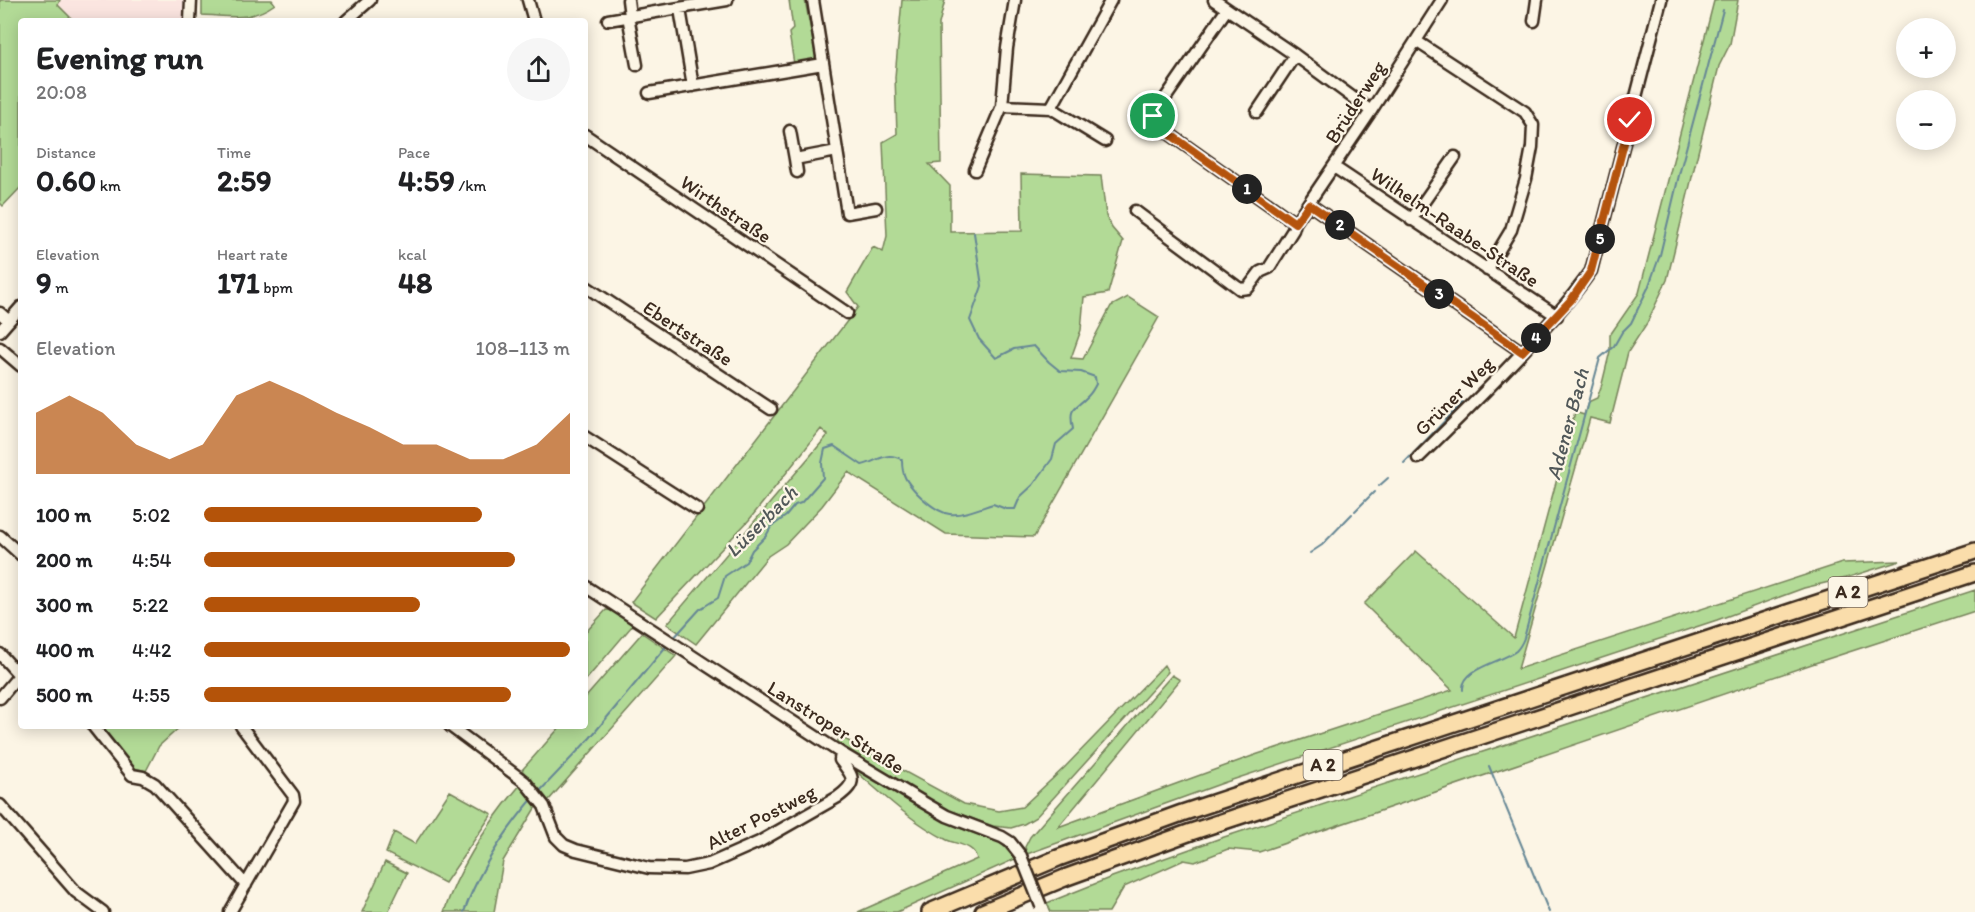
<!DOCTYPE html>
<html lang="en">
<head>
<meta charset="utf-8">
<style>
  :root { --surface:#fff; --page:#f6f6f6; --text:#202124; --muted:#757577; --accent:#b45309 }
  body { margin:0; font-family:Itim,sans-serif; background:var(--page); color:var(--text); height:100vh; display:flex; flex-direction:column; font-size:22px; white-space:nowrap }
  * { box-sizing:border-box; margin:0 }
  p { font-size:20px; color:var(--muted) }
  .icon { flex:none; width:33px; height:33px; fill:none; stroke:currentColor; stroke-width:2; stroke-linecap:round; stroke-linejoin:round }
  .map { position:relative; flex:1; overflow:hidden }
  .sheet { position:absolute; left:18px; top:18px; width:570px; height:711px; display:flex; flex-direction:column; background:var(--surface); border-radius:6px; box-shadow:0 3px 15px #0003 }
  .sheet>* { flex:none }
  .controls { position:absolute; left:1896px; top:18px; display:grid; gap:12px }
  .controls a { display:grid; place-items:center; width:60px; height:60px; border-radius:50%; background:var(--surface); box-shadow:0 3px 15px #0003; font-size:30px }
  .pin { position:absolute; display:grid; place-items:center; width:51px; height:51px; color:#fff; margin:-26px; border:3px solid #fff; border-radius:50%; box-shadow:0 2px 6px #0007 }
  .km { position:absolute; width:30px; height:30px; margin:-15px; border-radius:50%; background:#222; color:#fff; font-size:16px; line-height:30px; text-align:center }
  .round { display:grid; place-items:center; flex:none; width:63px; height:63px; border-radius:32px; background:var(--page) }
  .head { display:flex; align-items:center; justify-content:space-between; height:102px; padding:0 18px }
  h1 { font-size:33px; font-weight:800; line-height:45px }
  .figures { display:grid; grid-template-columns:repeat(3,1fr); gap:9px; height:102px; padding:6px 18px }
  .figures div { display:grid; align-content:center }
  .figures b { font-size:30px; font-weight:800 }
  .figures small { font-size:16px; font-weight:400 }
  .figures p { font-size:16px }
  .chart { height:168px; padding:12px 18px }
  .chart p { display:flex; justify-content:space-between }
  .chart svg { width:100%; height:108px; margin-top:6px; fill:var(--accent); opacity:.7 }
  ul { padding:0 18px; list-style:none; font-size:20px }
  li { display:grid; grid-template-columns:96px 72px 1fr; align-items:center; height:45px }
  li i { height:15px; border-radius:8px; background:var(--accent) }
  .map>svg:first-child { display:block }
  .built { fill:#fbe5e0 }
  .green { fill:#b2da96; stroke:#76825a; stroke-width:1.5 }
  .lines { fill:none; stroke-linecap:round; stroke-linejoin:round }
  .stream { stroke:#668795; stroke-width:2 }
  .minor-casing { stroke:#3b2a1e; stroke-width:15 }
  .highway-casing { stroke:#3b2a1e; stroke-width:20 }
  .minor { stroke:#fcf5e5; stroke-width:10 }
  .highway { stroke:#faddab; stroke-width:15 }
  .minor-bridge-casing { stroke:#3b2a1e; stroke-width:15; stroke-linecap:butt }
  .minor-bridge { stroke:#fcf5e5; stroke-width:10 }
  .route-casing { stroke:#fff; stroke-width:12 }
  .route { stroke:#b45309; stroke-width:8 }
  .labels { text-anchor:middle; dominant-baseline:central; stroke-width:4.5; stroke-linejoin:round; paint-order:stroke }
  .shield { fill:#fcf5e5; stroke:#75675a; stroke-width:1.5 }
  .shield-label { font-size:18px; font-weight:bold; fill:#3b2a1e }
  .street-label { font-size:20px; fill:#3b2a1e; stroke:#fcf5e5 }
  .water-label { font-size:21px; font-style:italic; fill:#515859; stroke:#fcf5e5 }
</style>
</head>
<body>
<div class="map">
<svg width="1975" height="912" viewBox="0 0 1975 912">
  <rect width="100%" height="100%" fill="#fcf5e5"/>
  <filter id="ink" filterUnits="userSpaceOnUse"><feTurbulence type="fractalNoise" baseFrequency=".0167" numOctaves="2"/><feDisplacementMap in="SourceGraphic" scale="12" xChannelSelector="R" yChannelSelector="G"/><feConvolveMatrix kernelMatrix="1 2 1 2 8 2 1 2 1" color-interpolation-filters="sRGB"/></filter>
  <g filter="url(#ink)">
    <path class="built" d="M60,0H184L183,21H74L58,5Z"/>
    <path class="green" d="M0,0H60L58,5L74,21H21V187L3,206L0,203Z
      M202,0H272L275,4C250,22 231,16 202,15Z
      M789,0H805L816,57L811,61L794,64L789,33L793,29Z
      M902,0H945L939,24L941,163L929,164L950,186V232L1022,231L1021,174L1101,176L1106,216L1112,228L1123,241L1108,293L1084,297L1081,330L1071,358L1083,359L1111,306L1128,297L1159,317L1034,537L946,534L848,472L822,506L786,544L768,556L696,644L667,624L828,435L821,429L749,520L656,618L631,602L858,307L847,292L873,247L883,252L887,236L883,142L897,134L895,77Z
      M1720,0H1738L1730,44L1719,66L1667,280L1647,323L1628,352L1610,423L1590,418L1518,669L1842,563L1900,561L1846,578L1804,588L1717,620L1223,783L1027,854L1025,847L1030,837L1172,675L1180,680L1058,827L1255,755L1452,690L1364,604L1416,551L1514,638L1575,412L1584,415L1588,402L1597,398L1602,384L1610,351V335L1639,293L1714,1Z
      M1975,590V611L1812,664L1259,852L1228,849L1195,862L1184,860L1124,887L1109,912H1051L1047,903L1112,877L1218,839Z
      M606,610L624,612L632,626L585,681V633Z
      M642,633L676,656L548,801L522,770L561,726H585V698Z
      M1164,665L1168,672L1036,817L1024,824L1011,828L993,826L948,810L836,743L841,737L964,804L999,811L1022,807L1064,768Z
      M99,726H181L159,746L146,771L130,767Z
      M850,763L855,765L926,811L960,828L1001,843L1015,859L897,912H858L977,859C974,845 959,845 947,840C910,821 882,794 851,767Z
      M521,784L537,805L503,861L494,912H444C460,865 489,822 521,784Z
      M450,791L492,814L445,883L386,853L394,832L415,844Z
      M385,862L407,873L388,912H362Z"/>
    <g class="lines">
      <path class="stream" d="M1404,463L1463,402
        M1379,486L1388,478
        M1355,511L1374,492
        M1310,553L1322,545L1352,514
        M672,640L700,609L718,598L725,576L746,562L752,550L766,536L771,527L786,516L795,505L801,503L823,478L822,463L825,449L834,446L862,465C877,462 886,450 902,460C902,476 906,481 917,493C947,523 956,516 993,504L1006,509H1015L1020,497L1033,485L1052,459L1056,444L1073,429C1068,406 1075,410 1088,396C1091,393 1094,388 1096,384L1095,377L1081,372L1060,371L1049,362L1034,346L1014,349L996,358L979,339L970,320L982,286L974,233
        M1463,690C1461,668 1502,662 1516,651C1520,647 1522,643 1524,638L1600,358L1614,346L1622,332L1631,323L1648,288L1660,255L1680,171L1723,10
        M1489,766L1549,912
        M538,793L590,738L668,644
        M464,912C479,870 505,831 534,797"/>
      <g class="minor-casing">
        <path id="minor" d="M528,0L534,21
          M628,0L630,16
          M813,0L847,213L876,208
          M1214,0L1295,55L1371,111
          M680,9L693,86
          M1227,9L1153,116L1154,123L1295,223
          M628,16L637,65
          M608,20L727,0
          M190,21L191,0
          M346,21L370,0
          M1534,21L1537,0
          M1416,41L1525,112L1533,125L1532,147L1526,179L1511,230L1487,270
          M649,93L823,64
          M1002,106L1007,48L1015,0
          M1051,108L1111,0
          M1257,112L1295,55
          M790,131L795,159
          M585,135L847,313
          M1334,167L1557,316
          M975,170L1002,106L1051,108L1105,141
          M797,172L795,159L837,151
          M1309,204L1522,352
          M1135,211L1236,286L1240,289L1248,288L1260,272L1269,268L1293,230L1295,223L1371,111L1442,0
          M1411,220L1455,157
          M585,286L771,409
          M0,313L9,321
          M0,331L21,307
          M0,348L21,366
          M585,437L697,509
          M1418,458C1452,425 1486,391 1519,356C1545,328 1569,302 1591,271L1661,0
          M0,536L21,555
          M585,586L841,753L928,805L947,816L1002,837L1010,842L1021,856
          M0,654L19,675
          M0,698L21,673
          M93,726L132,775L143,777L155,784L246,885
          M450,726L525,782L544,806L556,837L564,845L576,850L649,868L685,869L709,864L759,842L838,797C858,782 854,777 840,760L841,753
          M0,805L76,892L103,912
          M230,912L294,801L293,795L241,726"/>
      </g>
      <g class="highway-casing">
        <path id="highway" d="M930,912L1058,858L1182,813L1975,551
          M983,912L1067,877L1191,832L1975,573"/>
      </g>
      <use href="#minor" class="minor"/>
      <use href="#highway" class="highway"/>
      <g class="minor-bridge-casing">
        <path id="minor-bridge" d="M1021,856L1041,906"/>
      </g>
      <use href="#minor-bridge" class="minor-bridge"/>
    </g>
  </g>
  <g class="lines" filter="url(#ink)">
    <g class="route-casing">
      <path id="route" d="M1153,116L1154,123L1295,223L1309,204L1522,352L1571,300L1591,271L1630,120"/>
    </g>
    <use href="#route" class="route"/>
  </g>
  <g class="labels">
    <g class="shield">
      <rect x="1828.5" y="577" width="39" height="30" rx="4.5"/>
      <rect x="1303.5" y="750" width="39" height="30" rx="4.5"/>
    </g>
    <g class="shield-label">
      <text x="1848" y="592">A 2</text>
      <text x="1323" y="765">A 2</text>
    </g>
    <g class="street-label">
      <text transform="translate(1355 102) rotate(-57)">Brüderweg</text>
      <text transform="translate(726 209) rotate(34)">Wirthstraße</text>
      <text transform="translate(1455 227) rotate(34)">Wilhelm-Raabe-Straße</text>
      <text transform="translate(688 333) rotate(33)">Ebertstraße</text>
      <text transform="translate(1454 396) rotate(-45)">Grüner Weg</text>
      <text transform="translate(836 727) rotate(32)">Lanstroper Straße</text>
      <text transform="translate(761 817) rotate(-27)">Alter Postweg</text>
    </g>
    <g class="water-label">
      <text transform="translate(1567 424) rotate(-75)">Adener Bach</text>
      <text transform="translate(761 521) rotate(-45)">Lüserbach</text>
    </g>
  </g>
</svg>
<div class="controls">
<a>+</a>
<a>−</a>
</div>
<div class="pin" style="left:1153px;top:116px;background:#1e9e55"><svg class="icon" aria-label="arrive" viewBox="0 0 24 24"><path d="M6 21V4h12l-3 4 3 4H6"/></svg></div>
<div class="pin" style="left:1630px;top:120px;background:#d93025"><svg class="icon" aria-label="check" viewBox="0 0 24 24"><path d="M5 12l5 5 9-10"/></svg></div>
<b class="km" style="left:1247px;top:189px">1</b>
<b class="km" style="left:1340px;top:225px">2</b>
<b class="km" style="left:1439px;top:294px">3</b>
<b class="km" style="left:1536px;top:338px">4</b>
<b class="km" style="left:1600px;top:239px">5</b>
<section class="sheet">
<div class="head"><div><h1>Evening run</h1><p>20:08</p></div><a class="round"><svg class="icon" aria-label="share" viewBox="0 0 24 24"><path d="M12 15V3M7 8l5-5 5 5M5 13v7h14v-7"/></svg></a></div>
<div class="figures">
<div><p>Distance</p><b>0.60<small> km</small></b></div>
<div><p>Time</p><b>2:59</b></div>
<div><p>Pace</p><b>4:59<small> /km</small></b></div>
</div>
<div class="figures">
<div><p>Elevation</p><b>9<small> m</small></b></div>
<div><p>Heart rate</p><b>171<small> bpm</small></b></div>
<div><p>kcal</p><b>48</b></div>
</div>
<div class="chart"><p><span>Elevation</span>108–113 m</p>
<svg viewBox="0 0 160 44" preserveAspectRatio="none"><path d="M0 44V19L10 12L20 19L30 32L40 38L50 32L60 12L70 6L80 12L90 19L100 25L110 32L120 32L130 38L140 38L150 32L160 19V44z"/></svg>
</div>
<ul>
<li><b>100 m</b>5:02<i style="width:76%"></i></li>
<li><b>200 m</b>4:54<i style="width:85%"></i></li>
<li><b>300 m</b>5:22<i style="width:59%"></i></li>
<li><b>400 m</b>4:42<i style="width:100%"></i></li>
<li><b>500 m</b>4:55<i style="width:84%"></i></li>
</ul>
</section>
</div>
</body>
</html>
